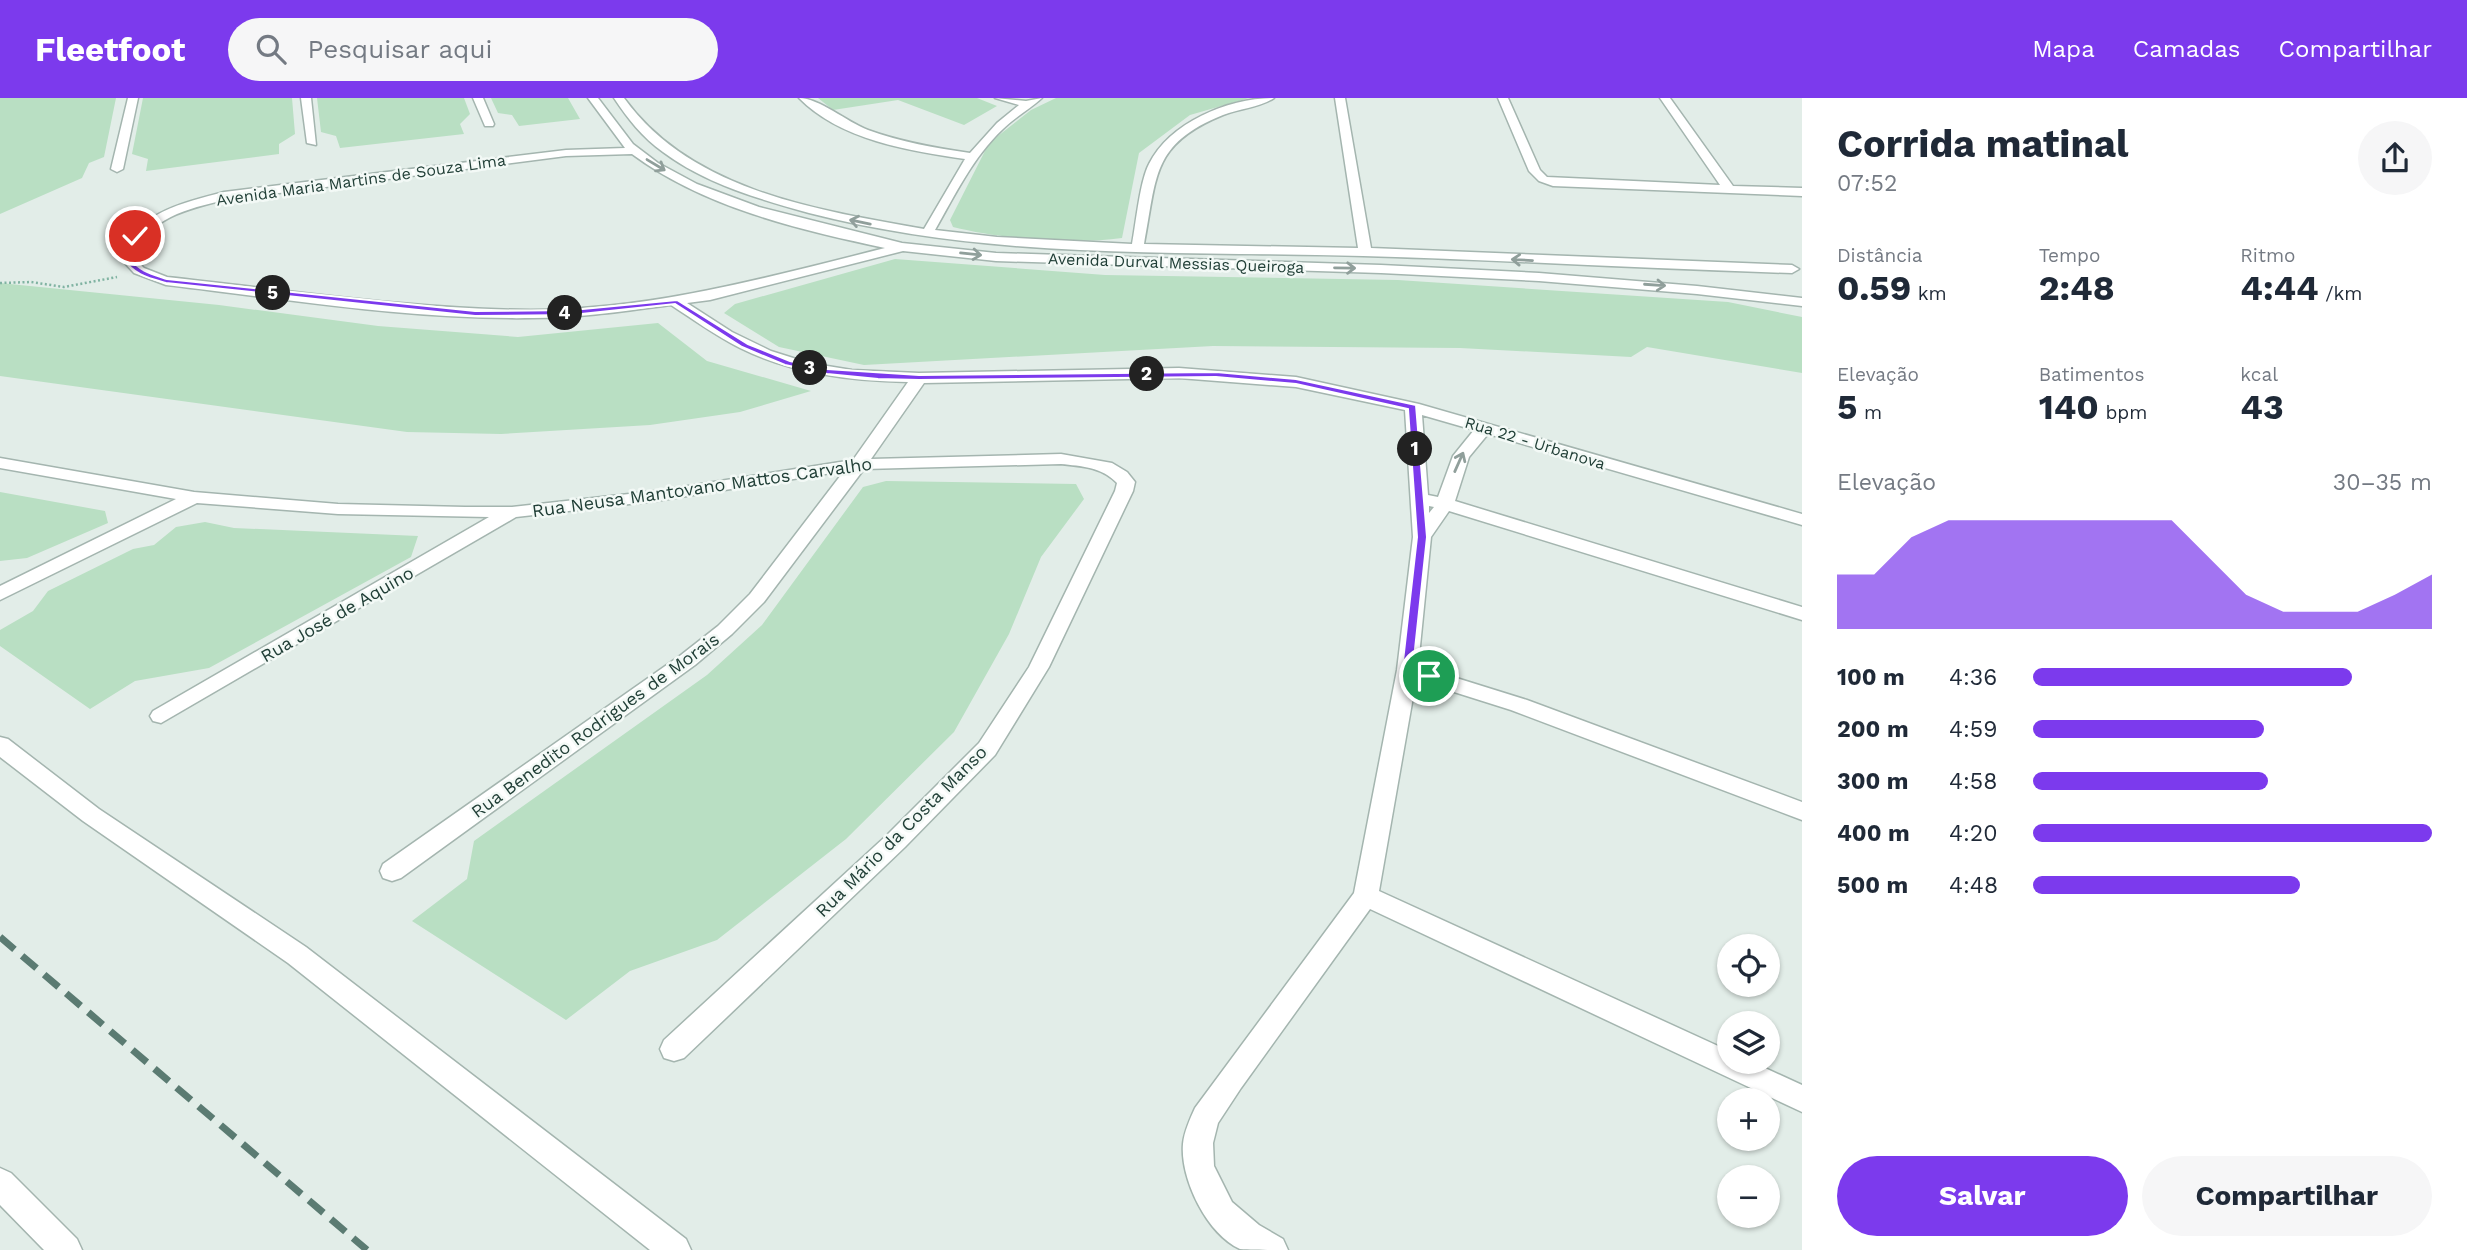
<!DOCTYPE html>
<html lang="pt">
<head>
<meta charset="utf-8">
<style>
  :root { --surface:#fff; --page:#f6f6f7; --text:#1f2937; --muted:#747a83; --accent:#7c3aed }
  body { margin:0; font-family:"Work Sans",sans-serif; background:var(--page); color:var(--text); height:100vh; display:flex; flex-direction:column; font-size:26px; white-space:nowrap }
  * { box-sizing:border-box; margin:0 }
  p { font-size:23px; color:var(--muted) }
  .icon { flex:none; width:38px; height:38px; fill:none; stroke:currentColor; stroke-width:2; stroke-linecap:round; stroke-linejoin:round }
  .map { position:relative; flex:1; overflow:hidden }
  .sheet { display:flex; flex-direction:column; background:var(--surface); width:665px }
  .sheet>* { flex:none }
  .fabs { position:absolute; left:1717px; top:836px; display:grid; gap:14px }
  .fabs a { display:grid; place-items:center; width:63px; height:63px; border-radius:50%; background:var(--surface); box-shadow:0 2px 5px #0004; font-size:35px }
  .pin { position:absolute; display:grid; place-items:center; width:60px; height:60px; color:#fff; margin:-30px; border:4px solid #fff; border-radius:50%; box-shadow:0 2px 7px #0007 }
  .km { position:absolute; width:35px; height:35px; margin:-18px; border-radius:50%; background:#222; color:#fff; font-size:19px; line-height:35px; text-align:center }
  .round { display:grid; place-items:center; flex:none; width:74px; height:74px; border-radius:37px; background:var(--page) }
  .headline { display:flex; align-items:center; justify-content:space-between; height:119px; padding:0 35px }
  h1 { font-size:38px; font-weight:700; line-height:52px }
  .figures { display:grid; grid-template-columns:repeat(3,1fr); gap:10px; height:119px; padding:7px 35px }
  .figures div { display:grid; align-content:center }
  .figures b { font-size:35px; font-weight:700 }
  .figures small { font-size:19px; font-weight:400 }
  .figures p { font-size:19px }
  .chart { height:196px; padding:14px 35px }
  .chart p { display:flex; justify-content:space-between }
  .chart svg { width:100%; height:126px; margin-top:7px; fill:var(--accent); opacity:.7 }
  .action { display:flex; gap:14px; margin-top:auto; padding:14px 35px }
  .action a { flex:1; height:80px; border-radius:42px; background:var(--accent); color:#fff; font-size:28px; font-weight:700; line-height:80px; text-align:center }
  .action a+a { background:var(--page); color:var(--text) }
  ul { padding:0 35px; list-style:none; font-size:23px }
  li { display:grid; grid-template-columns:112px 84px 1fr; align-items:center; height:52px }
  li i { height:18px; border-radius:9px; background:var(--accent) }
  header { display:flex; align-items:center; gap:42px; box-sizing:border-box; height:98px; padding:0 35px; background:var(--accent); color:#fff }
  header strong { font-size:33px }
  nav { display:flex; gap:38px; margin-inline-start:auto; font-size:24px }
  .search { width:490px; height:63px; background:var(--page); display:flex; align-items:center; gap:18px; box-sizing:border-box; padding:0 24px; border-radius:38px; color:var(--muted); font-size:26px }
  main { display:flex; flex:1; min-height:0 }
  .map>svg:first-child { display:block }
  .green { fill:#b9dfc3 }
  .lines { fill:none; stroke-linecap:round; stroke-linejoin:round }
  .street-casing { stroke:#a4b5af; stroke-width:3 }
  .path { stroke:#80b3a2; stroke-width:2.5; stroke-dasharray:2 2.5; stroke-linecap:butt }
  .street { fill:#fff; fill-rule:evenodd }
  .rail { stroke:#5b7b72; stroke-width:7; stroke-dasharray:19 10; stroke-linecap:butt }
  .oneway { stroke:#909f9b }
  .route { fill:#7c3aed; stroke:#fff; stroke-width:2 }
  .labels { text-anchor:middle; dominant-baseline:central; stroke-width:5; stroke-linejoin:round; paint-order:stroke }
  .far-street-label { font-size:16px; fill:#213f37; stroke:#f3f9f6 }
  .street-label { font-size:18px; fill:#213f37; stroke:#f3f9f6 }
</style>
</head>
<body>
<header>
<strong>Fleetfoot</strong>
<div class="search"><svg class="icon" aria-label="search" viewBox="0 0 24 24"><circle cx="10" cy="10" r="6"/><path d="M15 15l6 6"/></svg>Pesquisar aqui</div>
<nav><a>Mapa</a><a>Camadas</a><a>Compartilhar</a></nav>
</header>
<main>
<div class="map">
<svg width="1802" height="1152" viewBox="0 0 1802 1152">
  <rect width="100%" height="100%" fill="#e2ede8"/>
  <path class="green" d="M0,0H116L104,59L89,65L82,80L0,116Z
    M143,0H292L295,36L279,46V56L146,73L148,61L132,56Z
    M317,0H464L470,16L460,26L464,36L340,50L336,38L321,34Z
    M491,0H568L580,21L519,28L512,17L498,15Z
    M818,0H977L997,8L964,27L898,2L833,12Z
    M1056,0H1249L1190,17L1139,55L1122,140C1074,147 1001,141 953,129L950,122L989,45L1031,12Z
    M895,161L1105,177L1398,182L1728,204L1802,219V275L1647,249L1631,259L1460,250L1213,248L864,267L779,249L724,215L735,206Z
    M0,185L219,207L378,228L518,239L658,225L707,263L811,293L740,314L650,327L501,336L407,334L0,278Z
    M886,383L1076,386L1084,401L1041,459L1009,536L954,634L846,741L717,842L630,873L566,922L412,823L467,781L474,743L707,577L762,527L863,389Z
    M0,394L105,413L108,425L27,460L0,463Z
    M205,424L234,430L418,438L411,459L209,570L135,583L90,611L0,548V532L33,513L48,493L133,451L154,447L176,429Z"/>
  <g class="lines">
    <g class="street-casing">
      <path id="street" d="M128,0H138L123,71L117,74L111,71Z
        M301,0H311L316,47L307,45Z
        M473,0H483L494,26L493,28H485Z
        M588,0H598L633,46L658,65L697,86L759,109L902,145L996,155L1381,167L1539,175L1697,188L1802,200V208L1697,196L1539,183L1381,175L996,163L903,153L710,202L687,205L732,234L771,253L809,265L852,272L919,275L1179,270L1296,279L1419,306L1802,416V427L1488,336L1469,359L1455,403L1802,509V522L1449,413L1431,439L1418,568L1527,602L1802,704V722L1511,612L1416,582L1379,793L1729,953V964H1752L1802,987V1014L1370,811L1241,990L1218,1025L1213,1045L1214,1068L1232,1104L1259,1127L1283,1141L1288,1152C1274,1152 1252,1152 1240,1151C1207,1136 1180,1081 1183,1046C1184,1034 1190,1021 1195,1010L1354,795L1397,572L1413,439L1405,312L1296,289L1179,280L924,285L871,361L1061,356L1112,365L1127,374L1135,384L1133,393L1049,569L995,657L905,749L684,960L674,963L664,960L660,951L664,942L887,737L979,645L1029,569L1115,393L1117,385C1102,369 1081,368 1061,366L864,371L764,504L732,536L695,567L401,780L392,783L383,780L380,773L383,766L681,557L718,528L750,496L844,373L656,403L516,419L161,625L153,623L150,618L153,613L489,419L338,416L197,405L0,502V488L176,401L0,370V360L194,394L338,406L465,409H512L656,393L853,362L908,284C851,283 792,276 740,250C716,238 694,222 671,207C626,213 579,220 533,220C411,222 287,201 166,187L134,175L120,160C135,115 182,105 224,94L566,52L625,50ZM632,56C703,109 799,132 885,150C769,179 652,212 531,212C410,211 288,192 167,179L144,170L134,160C146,120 188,111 224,102L566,58ZM1422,317L1474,332L1453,358L1438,399L1428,397ZM1429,408L1434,409L1429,415Z
        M614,0H624C691,93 817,112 924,131L965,61C910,53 840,42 799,0C819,0 847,24 868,32C901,44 935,50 970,55L997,25L1019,7L995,0L1026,3L1042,0C1030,11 1015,19 1003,31C973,59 955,97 935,132L997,139L1132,146C1136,125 1140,83 1149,66C1170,24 1229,0 1274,0C1261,9 1239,11 1223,17C1151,46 1157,79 1144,146L1358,150L1335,0H1345L1371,150L1792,167L1799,171L1792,175C1649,171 1506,162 1363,158C1178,153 991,162 809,115C759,101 706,86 663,54C642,39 628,21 614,0Z
        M1498,0H1508L1540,72L1547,79L1720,87L1660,0H1670L1733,88L1802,90V98L1553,88L1539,83L1529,73Z
        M0,639L8,641L99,711L306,849L686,1141L691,1152H650L288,865L83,723L0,659Z
        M0,1070L11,1075L77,1141L82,1152H44L0,1107Z"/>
    </g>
    <path class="path" d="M0,185L31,184L64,189L117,179"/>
    <use href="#street" class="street"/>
    <path class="rail" d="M0,839L367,1152"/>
  </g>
  <defs><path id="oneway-shaft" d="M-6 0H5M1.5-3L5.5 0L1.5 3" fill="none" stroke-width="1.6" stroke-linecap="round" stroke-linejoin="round" transform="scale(1.75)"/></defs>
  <g class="oneway">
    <use href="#oneway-shaft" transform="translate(656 67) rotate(31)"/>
    <use href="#oneway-shaft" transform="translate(860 124) rotate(-168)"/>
    <use href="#oneway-shaft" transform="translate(971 156) rotate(6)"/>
    <use href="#oneway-shaft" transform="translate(1522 162) rotate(-177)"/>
    <use href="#oneway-shaft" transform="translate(1345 170) rotate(1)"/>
    <use href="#oneway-shaft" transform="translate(1655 187) rotate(4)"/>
    <use href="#oneway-shaft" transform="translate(1459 364) rotate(-66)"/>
  </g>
  <path class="route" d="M133,136L139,138L132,149L130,160C139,173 152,176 167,181L475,213L572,212L677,202L748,246L790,263L827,271L919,277L1216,274L1296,281L1416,307L1427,439L1413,570L1434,578L1429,582L1402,572L1417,439L1408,311L1296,286L1216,279L919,282L878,281L827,276L785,267L742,249L675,206L572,217L475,218L166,185C148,180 134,177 123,160L125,149Z"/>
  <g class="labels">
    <g class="far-street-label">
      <text transform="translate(361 82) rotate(-8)">Avenida Maria Martins de Souza Lima</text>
      <text transform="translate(1176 165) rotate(2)">Avenida Durval Messias Queiroga</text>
      <text transform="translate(1535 345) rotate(17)">Rua 22 - Urbanova</text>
    </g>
    <g class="street-label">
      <text transform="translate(702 389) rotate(-8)">Rua Neusa Mantovano Mattos Carvalho</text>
      <text transform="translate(337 516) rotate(-30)">Rua José de Aquino</text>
      <text transform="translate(595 627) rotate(-36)">Rua Benedito Rodrigues de Morais</text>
      <text transform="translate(901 733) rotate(-45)">Rua Mário da Costa Manso</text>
    </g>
  </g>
</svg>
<div class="fabs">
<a><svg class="icon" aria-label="locate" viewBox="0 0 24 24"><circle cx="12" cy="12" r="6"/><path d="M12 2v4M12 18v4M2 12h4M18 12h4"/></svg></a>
<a><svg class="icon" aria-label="layers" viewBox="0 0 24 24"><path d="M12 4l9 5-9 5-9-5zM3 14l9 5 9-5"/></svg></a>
<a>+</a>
<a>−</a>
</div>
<div class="pin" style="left:1429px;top:578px;background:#1e9e55"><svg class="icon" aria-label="arrive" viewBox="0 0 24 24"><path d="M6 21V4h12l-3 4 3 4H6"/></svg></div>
<div class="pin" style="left:135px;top:138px;background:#d93025"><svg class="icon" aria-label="check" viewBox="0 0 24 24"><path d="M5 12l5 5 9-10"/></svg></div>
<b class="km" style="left:1415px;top:351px">1</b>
<b class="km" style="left:1147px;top:276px">2</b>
<b class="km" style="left:810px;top:270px">3</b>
<b class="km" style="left:565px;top:215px">4</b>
<b class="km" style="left:273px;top:195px">5</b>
</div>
<section class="sheet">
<div class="headline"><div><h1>Corrida matinal</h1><p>07:52</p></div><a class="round"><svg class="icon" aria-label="share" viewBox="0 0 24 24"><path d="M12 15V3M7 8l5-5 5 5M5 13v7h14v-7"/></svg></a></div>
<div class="figures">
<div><p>Distância</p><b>0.59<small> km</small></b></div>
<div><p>Tempo</p><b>2:48</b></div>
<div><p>Ritmo</p><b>4:44<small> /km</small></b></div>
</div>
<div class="figures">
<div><p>Elevação</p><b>5<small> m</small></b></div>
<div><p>Batimentos</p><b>140<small> bpm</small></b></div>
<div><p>kcal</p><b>43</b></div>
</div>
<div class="chart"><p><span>Elevação</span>30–35 m</p>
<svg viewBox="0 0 160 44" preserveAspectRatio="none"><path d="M0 44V25L10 25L20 12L30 6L40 6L50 6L60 6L70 6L80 6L90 6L100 19L110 32L120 38L130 38L140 38L150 32L160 25V44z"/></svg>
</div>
<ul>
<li><b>100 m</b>4:36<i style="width:80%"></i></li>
<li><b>200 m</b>4:59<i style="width:58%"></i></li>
<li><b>300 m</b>4:58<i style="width:59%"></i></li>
<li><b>400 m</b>4:20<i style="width:100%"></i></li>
<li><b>500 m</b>4:48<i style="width:67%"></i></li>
</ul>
<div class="action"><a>Salvar</a><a>Compartilhar</a></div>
</section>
</main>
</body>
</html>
